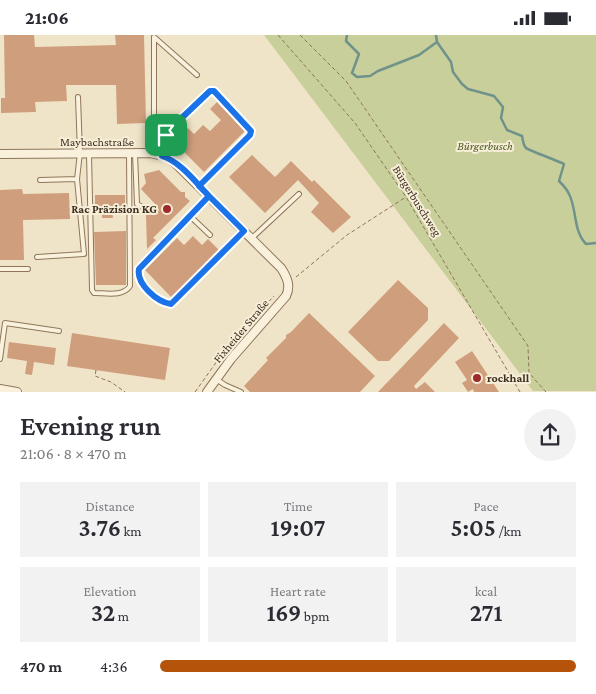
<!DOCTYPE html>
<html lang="en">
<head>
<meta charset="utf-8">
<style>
  :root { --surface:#fff; --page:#f2f2f3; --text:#2b2b33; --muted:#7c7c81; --accent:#b45309 }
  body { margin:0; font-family:"Crimson Pro",serif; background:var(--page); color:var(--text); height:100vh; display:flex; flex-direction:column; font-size:19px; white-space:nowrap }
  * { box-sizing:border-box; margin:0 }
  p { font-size:16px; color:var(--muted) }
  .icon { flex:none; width:28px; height:28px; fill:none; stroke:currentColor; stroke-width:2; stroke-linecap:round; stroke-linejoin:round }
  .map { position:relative; height:357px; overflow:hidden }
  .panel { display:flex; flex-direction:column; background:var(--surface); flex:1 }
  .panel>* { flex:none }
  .pin { position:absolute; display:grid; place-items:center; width:42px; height:42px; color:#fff; margin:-21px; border-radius:10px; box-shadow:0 2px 8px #0006 }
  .round { display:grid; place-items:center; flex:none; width:52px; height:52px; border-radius:26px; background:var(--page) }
  .headline { display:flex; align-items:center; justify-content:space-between; height:85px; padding:0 20px }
  h1 { font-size:28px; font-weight:600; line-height:38px }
  .metrics { display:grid; grid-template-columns:repeat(3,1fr); gap:8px; height:85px; padding:5px 20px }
  .metrics div { display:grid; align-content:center; border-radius:0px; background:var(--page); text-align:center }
  .metrics b { font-size:25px; font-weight:600 }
  .metrics small { font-size:14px; font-weight:400 }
  .metrics p { font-size:14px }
  ul { padding:0 20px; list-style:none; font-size:16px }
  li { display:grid; grid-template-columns:80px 60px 1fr; align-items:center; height:38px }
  li i { height:12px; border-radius:6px; background:var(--accent) }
  .status { display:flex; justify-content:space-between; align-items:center; height:35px; padding:0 25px; background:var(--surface); direction:ltr }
  .status svg { height:14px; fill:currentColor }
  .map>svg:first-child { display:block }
  .green { fill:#c9cf9b }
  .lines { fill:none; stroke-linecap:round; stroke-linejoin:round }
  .stream { stroke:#6f938a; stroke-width:2.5 }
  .building { fill:#cf9f7d }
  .service-casing { stroke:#8d765c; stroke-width:6 }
  .minor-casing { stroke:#8d765c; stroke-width:10 }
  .path { stroke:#8d765c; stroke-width:1; stroke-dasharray:4 2.5; stroke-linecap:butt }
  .service { stroke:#faf1dc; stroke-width:4 }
  .minor { stroke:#faf1dc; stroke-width:8 }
  .route-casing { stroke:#fff; stroke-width:10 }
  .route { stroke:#1a73e8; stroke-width:6 }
  .poi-dot { fill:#9e2a2b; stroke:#f7eed8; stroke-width:2 }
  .labels { text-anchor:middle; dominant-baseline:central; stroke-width:4; stroke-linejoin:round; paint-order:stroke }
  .street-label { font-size:12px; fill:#3d2e20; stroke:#f7eed8 }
  .park-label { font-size:12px; font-style:italic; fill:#4d5a26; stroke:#f7eed8 }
  .poi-label { font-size:12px; font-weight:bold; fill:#3d2e20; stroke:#f7eed8; text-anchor:end }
</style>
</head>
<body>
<div class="status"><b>21:06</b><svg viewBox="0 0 49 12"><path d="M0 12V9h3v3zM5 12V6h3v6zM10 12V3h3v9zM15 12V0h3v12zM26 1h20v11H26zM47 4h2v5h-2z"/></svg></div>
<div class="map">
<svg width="596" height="357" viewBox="0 0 596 357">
  <rect width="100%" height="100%" fill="#f0e4c8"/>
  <path class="green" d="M264,0H596V356H533Z"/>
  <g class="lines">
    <path class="stream" d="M347,0L346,6L359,19L352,38L357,42L370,41L378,36L419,20L437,7L451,27L453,37L462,49L468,54L494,61L503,72L501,83L507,95L522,101C523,105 523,110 526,113C528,115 558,126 564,129L559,146C563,150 567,154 569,159C577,174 573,196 586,209L596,208
      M436,0L437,7"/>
  </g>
  <path class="building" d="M4,0H34L35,12L116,10L115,0H144L146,88L117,89L116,50H66L67,66L35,67L36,77L1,78V63H5Z
    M217,67L245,96L204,137L178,111L176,105L188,93L194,99L203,90L210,96L221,85L210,74Z
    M252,120L275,142L291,126L312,147L314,145L351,182L333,198L311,177L319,168L298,145L265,178L229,142Z
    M159,135L181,157H185V162L190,166L153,203L156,205L147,214L146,180L156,170L141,154L146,148L144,139Z
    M22,154L23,159L69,158L70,184L23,185L24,225H0V155Z
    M95,160H125V177H112L113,183H102V177H95Z
    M126,196V250H96L94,197Z
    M193,201L202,210L208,204L220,216L172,263L145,235L177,203L184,210Z
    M398,245L428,273V285L389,326H378L348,297Z
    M309,278L375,341L360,357H250L244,351L268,325L266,323L286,303V300L291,297Z
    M444,288L459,303L414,351L416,354L425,347L435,357H378Z
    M72,298L170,313L165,345L67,331Z
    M9,307L56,313L54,330L34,327L32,340L25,339L27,326L7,323Z
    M472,316L499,357H474L473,354L468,357L462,348L467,345L455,327Z"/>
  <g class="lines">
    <g class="service-casing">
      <path id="service" d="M135,118L137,169L144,173
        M150,118L151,96L154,80V2L197,40
        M89,119L92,255L94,258C106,258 123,262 130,251L129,118
        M162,121L166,100L170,94L210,55L214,57L251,97L250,100L199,151
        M40,145L77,144
        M209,162L139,234V243C147,254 157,266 171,269L245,196
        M190,181L210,200
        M252,203L299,159
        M37,222L84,219L77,144L80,118L78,62
        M0,234H28
        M0,324L5,288L59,296
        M216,344L225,350L241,357"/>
    </g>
    <g class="minor-casing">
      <path id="minor" d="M0,119L150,118L167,122L175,128L281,233C287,242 291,251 286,261L231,324L207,357
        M0,354L17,357"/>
    </g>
    <path class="path" d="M278,0L355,88L406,162L520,357
      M300,0L346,46L528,311L529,338L546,357
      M296,242L347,200L406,162
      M96,335L95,341L111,347L125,357
      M195,357L230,308L274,261"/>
    <use href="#service" class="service"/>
    <use href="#minor" class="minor"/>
  </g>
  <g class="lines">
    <g class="route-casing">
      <path id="route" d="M166,100L162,121C181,127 196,148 209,161L139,234C136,249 157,267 171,269L244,196L199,151L250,100L251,96L214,56H210L170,94L166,100"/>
    </g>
    <use href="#route" class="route"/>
  </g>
  <g class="poi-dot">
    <circle cx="167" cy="174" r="5"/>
    <circle cx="477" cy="343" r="5"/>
  </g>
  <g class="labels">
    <g class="street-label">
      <text x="97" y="107">Maybachstraße</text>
      <text transform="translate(417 166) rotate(58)">Bürgerbuschweg</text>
      <text transform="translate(241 296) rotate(-50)">Fixheider Straße</text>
    </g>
    <g class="park-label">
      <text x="485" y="111">Bürgerbusch</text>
    </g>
    <g class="poi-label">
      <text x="157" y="174">Rac Präzision KG</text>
      <text x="487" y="343" text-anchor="start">rockhall</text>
    </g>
  </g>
</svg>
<div class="pin" style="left:166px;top:100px;background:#1e9e55"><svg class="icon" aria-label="arrive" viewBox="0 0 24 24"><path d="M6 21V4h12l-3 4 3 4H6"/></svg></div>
</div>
<section class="panel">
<div class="headline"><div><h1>Evening run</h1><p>21:06 · 8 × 470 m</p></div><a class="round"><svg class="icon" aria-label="share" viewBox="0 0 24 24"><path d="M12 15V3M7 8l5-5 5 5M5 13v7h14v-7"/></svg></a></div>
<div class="metrics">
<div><p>Distance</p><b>3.76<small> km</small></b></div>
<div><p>Time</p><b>19:07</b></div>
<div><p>Pace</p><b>5:05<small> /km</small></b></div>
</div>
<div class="metrics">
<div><p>Elevation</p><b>32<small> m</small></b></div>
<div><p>Heart rate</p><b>169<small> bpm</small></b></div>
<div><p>kcal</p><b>271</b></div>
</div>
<ul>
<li><b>470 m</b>4:36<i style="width:100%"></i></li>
</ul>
</section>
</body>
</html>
